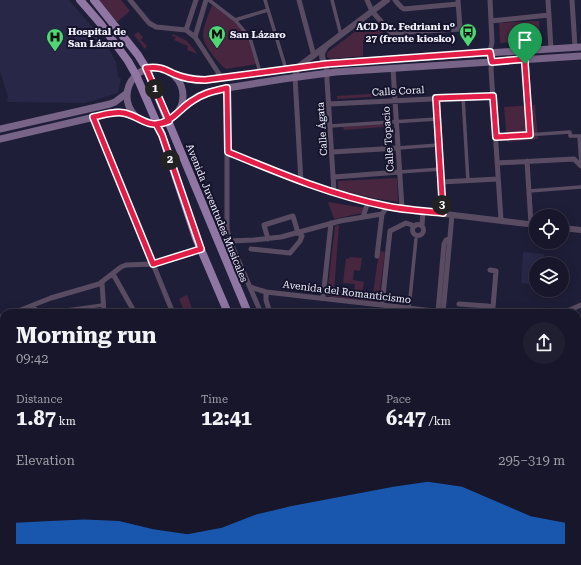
<!DOCTYPE html>
<html lang="en">
<head>
<meta charset="utf-8">
<style>
  :root { --surface:#17162a; --page:#201f32; --text:#f1f3f6; --muted:#9e9fa8; --line:#363547; --accent:#1a73e8 }
  body { margin:0; font-family:"Roboto Serif",serif; background:var(--page); color:var(--text); height:100vh; display:flex; flex-direction:column; font-size:15px; white-space:nowrap }
  * { box-sizing:border-box; margin:0 }
  p { font-size:13px; color:var(--muted) }
  .icon { flex:none; width:22px; height:22px; fill:none; stroke:currentColor; stroke-width:2; stroke-linecap:round; stroke-linejoin:round }
  .map { position:relative; flex:1; overflow:hidden }
  .details { position:absolute; left:0px; top:309px; width:581px; height:256px; display:flex; flex-direction:column; background:var(--surface); border-radius:12px 12px 0 0; box-shadow:0 2px 10px #0003,0 0 0 1px var(--line) }
  .details>* { flex:none }
  .controls { position:absolute; left:529px; top:209px; display:grid; gap:8px }
  .controls a { display:grid; place-items:center; width:40px; height:40px; border-radius:50%; background:var(--surface); box-shadow:0 2px 10px #0003,0 0 0 1px var(--line); font-size:20px }
  .pin { position:absolute; display:grid; place-items:center; width:34px; height:34px; color:#fff; margin:-41px -17px; border-radius:50% 50% 50% 0; rotate:-45deg; box-shadow:0 0 4px #0007 }
  .pin .icon { rotate:45deg }
  .km { position:absolute; width:20px; height:20px; margin:-10px; border-radius:50%; background:#222; color:#fff; font-size:11px; line-height:20px; text-align:center }
  .round { display:grid; place-items:center; flex:none; width:42px; height:42px; border-radius:21px; background:var(--page) }
  .head { display:flex; align-items:center; justify-content:space-between; height:68px; padding:0 16px }
  h1 { font-size:22px; font-weight:700; line-height:30px }
  .metrics { display:grid; grid-template-columns:repeat(3,1fr); gap:6px; height:68px; padding:4px 16px }
  .metrics div { display:grid; align-content:center }
  .metrics b { font-size:20px; font-weight:700 }
  .metrics small { font-size:11px; font-weight:400 }
  .metrics p { font-size:11px }
  .chart { height:112px; padding:8px 16px }
  .chart p { display:flex; justify-content:space-between }
  .chart svg { width:100%; height:72px; margin-top:4px; fill:var(--accent); opacity:.7 }
  .map>svg:first-child { display:block }
  .built { fill:#282747 }
  .green { fill:#48263f }
  .water { fill:#01141e }
  .lines { fill:none; stroke-linecap:round; stroke-linejoin:round }
  .pedestrian { stroke:#594c62; stroke-width:3.5 }
  .minor { stroke:#594c62; stroke-width:5 }
  .tertiary { stroke:#594c62; stroke-width:6 }
  .secondary { stroke:#786486; stroke-width:7 }
  .primary { stroke:#9076a2; stroke-width:8 }
  .route-casing { stroke:#fff; stroke-width:8 }
  .route { stroke:#e11d48; stroke-width:5 }
  .labels { text-anchor:middle; dominant-baseline:central; stroke-width:4; stroke-linejoin:round; paint-order:stroke }
  .poi-label { font-size:10px; font-weight:bold; fill:#f1f2fd; stroke:#16142d; text-anchor:start }
  .street-label { font-size:10px; fill:#f1f2fd; stroke:#16142d }
</style>
</head>
<body>
<div class="map">
<svg width="581" height="565" viewBox="0 0 581 565">
  <rect width="100%" height="100%" fill="#1f1e38"/>
  <path class="built" d="M0,0H69L105,42L116,62L118,77L121,79L118,93L85,103L7,102L8,97L0,71Z
    M523,252L544,254L543,264H536V285L521,283Z"/>
  <path class="green" d="M98,0H121L130,11L117,22Z
    M212,5L234,21L249,39L257,64L226,69C218,63 203,45 203,35C203,26 209,14 212,5Z
    M539,21L540,41L500,43L499,23Z
    M368,22L372,26L376,24L387,37L363,40V56L332,59L327,57V54L328,52Z
    M138,32L143,37L141,40L147,46L145,49L134,35Z
    M173,34L187,41L198,54L187,50L188,46L174,40L176,37L172,36Z
    M385,93L384,96L337,99V96Z
    M535,105L538,139L507,142L504,107Z
    M383,124L384,127L344,130L343,127Z
    M397,178L398,202L372,198L338,190V181Z
    M328,202L364,208L362,213L334,219Z
    M339,225L334,290L354,292L355,284L343,283L346,258L349,259L350,257L362,258L360,271L354,270L353,280L364,282L362,293L373,294L379,251L385,252L378,303L327,296L335,226Z
    M187,295L193,311L185,313L179,299Z
    M4,485V518L0,519V486Z"/>
  <path class="water" d="M0,530H4V561H577V537H581V565H0Z"/>
  <g class="lines">
    <path class="pedestrian" d="M209,0L235,20L250,38L260,72
      M265,0L286,69
      M332,0L341,35
      M235,20L268,10
      M525,60L530,135
      M463,97L468,181
      M330,126L437,119
      M579,136L581,164
      M496,137L570,132V136H581
      M398,148L439,145
      M399,172L441,169
      M529,191L581,187
      M409,308L416,239
      M67,310L103,305
      M0,354L4,352"/>
    <path class="minor" d="M130,0L149,23L156,27L186,30L195,37L221,77
      M299,0L314,56
      M367,0L372,11L391,33L460,29L458,0
      M395,0L401,7L404,9L458,4
      M490,0L492,42L490,52L492,62L491,69L501,220
      M548,0L551,49
      M572,0L575,47
      M491,21L549,15
      M186,30L196,0
      M195,37L206,0
      M326,64L334,192
      M393,69L402,208
      M295,77L301,182
      M227,88V229L230,241L261,313
      M436,98L443,213
      M329,104L493,96
      M93,117L173,313
      M332,152L398,148
      M527,161L531,224
      M497,163L574,159L581,166
      M334,177L399,172
      M441,182L498,179
      M363,217L368,202
      M412.5 230a5.5 5.5 0 1 1 11 0a5.5 5.5 0 1 1-11 0Z
      M422,226L423,211
      M230,241L254,240L281,237L340,221L382,214L387,207
      M251,249L290,253L300,241L302,236L298,233L293,216L264,225L268,239
      M377,256L382,214
      M113,274L135,313
      M102,283L104,313
      M250,287L266,292L443,312
      M266,292V300L270,313
      M323,298L331,223
      M459,304L487,306
      M34,305L35,313
      M382,305L390,231L406,223L415,226
      M438,312L444,244L446,240L450,239
      M13,313L51,298L99,284L121,267L126,265L153,264L201,249
      M443,313L452,215
      M486,313L487,306L493,307L496,271L490,270
      M563,313L581,305
      M0,317L4,316
      M577,355L581,354
      M577,445L581,446"/>
    <path class="tertiary" d="M325,48C321,53 321,59 326,64
      M295,77L298,67L387,0
      M228,152L301,182L368,202L387,207L536,225
      M562,228L581,230"/>
    <path class="secondary" d="M127 96a28 28 0 1 1 56 0a28 28 0 1 1-56 0Z
      M173,74L195,79L205,80L332,63L581,47
      M179,111L191,101L205,93L227,88L283,79L336,72L581,56
      M0,129L110,104L115,102L127,93
      M0,139L116,112L125,113L136,117
      M0,468L4,467
      M0,476L4,475
      M321,561L322,565
      M337,561L338,565"/>
    <path class="primary" d="M80,0L100,23L128,61L136,75L162,135L196,238L228,313
      M94,0L138,55L146,68L248,313
      M0,392L4,393
      M0,400L4,401
      M577,481L581,482
      M577,492L581,493"/>
  </g>
  <g class="lines">
    <g class="route-casing">
      <path id="route" d="M525,64V59L492,62L490,52L326,64L205,80C195,80 183,78 174,74C164,69 158,66 146,68L169,121C148,130 142,117 124,113C114,111 103,115 93,117L153,264L201,249L162,135L156,124C173,122 179,109 192,101C203,93 214,91 227,88L228,152C279,173 331,195 386,206C404,210 424,211 443,213L436,98L493,96L496,137L530,135L525,64"/>
    </g>
    <use href="#route" class="route"/>
  </g>
  <defs>
    <g id="bus-pin" transform="scale(0.9)"><path d="M0 17L-7.5 6A9.5 9.5 0 1 1 7.5 6Z" fill="#51d674" stroke="#16142d"/><path d="M-5-6H5V4H4V6H2V4H-2V6H-4V4H-5ZM-3.5-4V0h7V-4ZM-3.5 1.2v1.5H-2V1.2ZM2 1.2v1.5H3.5V1.2Z" fill="#111"/></g>
    <g id="metro-pin" transform="scale(0.9)"><path d="M0 17L-7.5 6A9.5 9.5 0 1 1 7.5 6Z" fill="#51d674" stroke="#16142d"/><path d="M-5.5 5V-5H-3L0 0L3-5H5.5V5H3V-.5L0 4L-3-.5V5Z" fill="#111"/></g>
    <g id="hospital-pin" transform="scale(0.9)"><path d="M0 17L-7.5 6A9.5 9.5 0 1 1 7.5 6Z" fill="#51d674" stroke="#16142d"/><path d="M-5-5h3v3.5h4V-5h3V5h-3V1.5h-4V5h-3Z" fill="#111"/></g>
  </defs>
  <g fill-rule="evenodd">
    <use href="#bus-pin" x="468" y="32"/>
    <use href="#metro-pin" x="217" y="34"/>
    <use href="#hospital-pin" x="55" y="37"/>
  </g>
  <g class="labels">
    <g class="poi-label">
      <text x="455" y="26" text-anchor="end">ACD Dr. Fedriani nº<tspan x="455" dy="12">27 (frente kiosko)</tspan></text>
      <text x="68" y="31">Hospital de<tspan x="68" dy="12">San Lázaro</tspan></text>
      <text x="230" y="34">San Lázaro</text>
    </g>
    <g class="street-label">
      <text transform="translate(398 91) rotate(-3)">Calle Coral</text>
      <text transform="translate(322 129) rotate(-94)">Calle Ágata</text>
      <text transform="translate(388 139) rotate(-94)">Calle Topacio</text>
      <text transform="translate(217 213) rotate(68)">Avenida Juventudes Musicales</text>
      <text transform="translate(347 292) rotate(7)">Avenida del Romanticismo</text>
    </g>
  </g>
</svg>
<div class="controls">
<a><svg class="icon" aria-label="locate" viewBox="0 0 24 24"><circle cx="12" cy="12" r="6"/><path d="M12 2v4M12 18v4M2 12h4M18 12h4"/></svg></a>
<a><svg class="icon" aria-label="layers" viewBox="0 0 24 24"><path d="M12 4l9 5-9 5-9-5zM3 14l9 5 9-5"/></svg></a>
</div>
<div class="pin" style="left:525px;top:64px;background:#1e9e55"><svg class="icon" aria-label="arrive" viewBox="0 0 24 24"><path d="M6 21V4h12l-3 4 3 4H6"/></svg></div>
<b class="km" style="left:155px;top:89px">1</b>
<b class="km" style="left:170px;top:160px">2</b>
<b class="km" style="left:442px;top:205px">3</b>
<section class="details">
<div class="head"><div><h1>Morning run</h1><p>09:42</p></div><a class="round"><svg class="icon" aria-label="share" viewBox="0 0 24 24"><path d="M12 15V3M7 8l5-5 5 5M5 13v7h14v-7"/></svg></a></div>
<div class="metrics">
<div><p>Distance</p><b>1.87<small> km</small></b></div>
<div><p>Time</p><b>12:41</b></div>
<div><p>Pace</p><b>6:47<small> /km</small></b></div>
</div>
<div class="chart"><p><span>Elevation</span>295–319 m</p>
<svg viewBox="0 0 160 44" preserveAspectRatio="none"><path d="M0 44V31L10 30L20 29L30 30L40 35L50 38L60 34L70 26L80 21L90 17L100 13L110 9L120 6L130 9L140 18L150 27L160 31V44z"/></svg>
</div>
</section>
</div>
</body>
</html>
